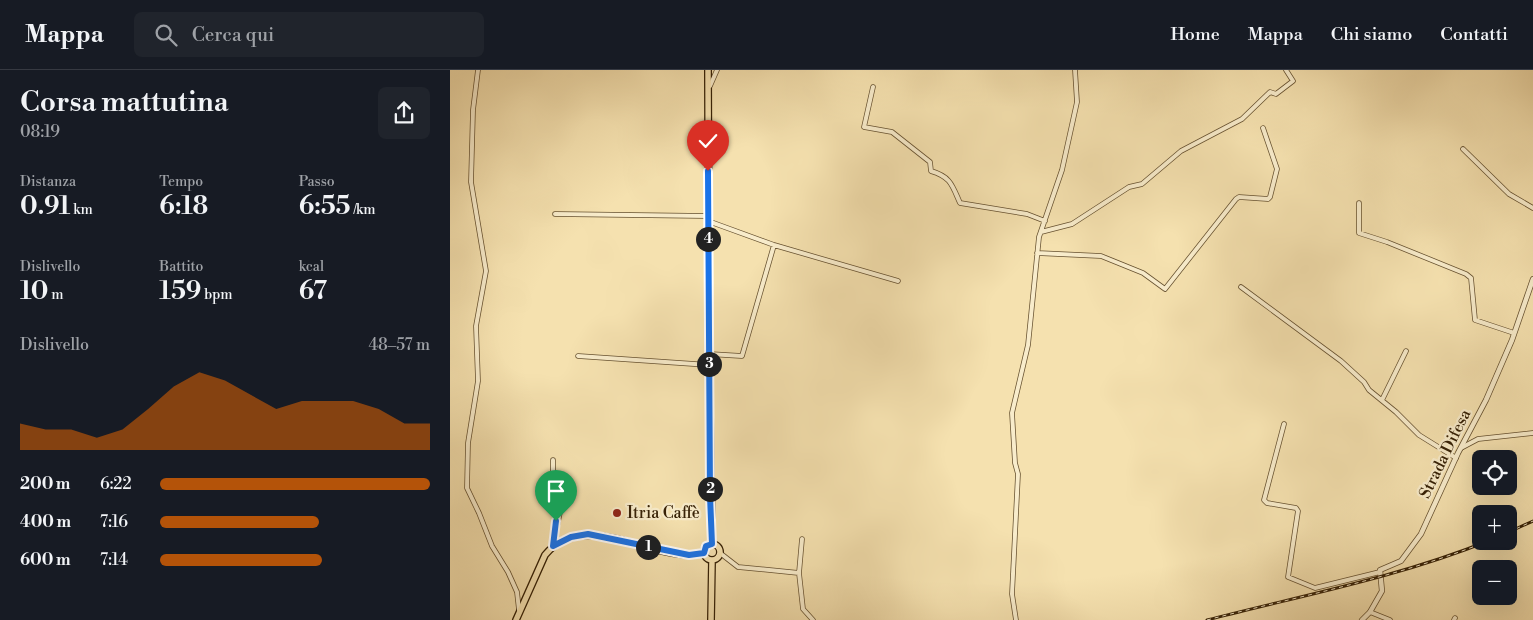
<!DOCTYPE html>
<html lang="it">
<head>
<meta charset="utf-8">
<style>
  :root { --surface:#171b24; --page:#20242c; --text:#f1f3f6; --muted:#9ea1a6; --line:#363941; --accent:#b45309 }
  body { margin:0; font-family:"Libre Bodoni",serif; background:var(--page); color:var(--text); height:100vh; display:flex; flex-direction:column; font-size:19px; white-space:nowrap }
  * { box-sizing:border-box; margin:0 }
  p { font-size:16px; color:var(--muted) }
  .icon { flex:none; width:28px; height:28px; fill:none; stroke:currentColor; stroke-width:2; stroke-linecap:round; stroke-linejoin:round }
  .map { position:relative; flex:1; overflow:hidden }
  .sheet { display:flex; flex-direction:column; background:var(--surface); width:450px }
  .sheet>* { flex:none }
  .controls { position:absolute; left:1022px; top:380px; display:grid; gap:10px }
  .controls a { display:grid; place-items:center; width:45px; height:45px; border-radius:8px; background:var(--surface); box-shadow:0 5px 20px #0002; font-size:25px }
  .pin { position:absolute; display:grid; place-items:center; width:42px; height:42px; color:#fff; margin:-51px -21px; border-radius:50% 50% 50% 0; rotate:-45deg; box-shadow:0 0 5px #0007 }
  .pin .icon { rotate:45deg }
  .km { position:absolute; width:25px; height:25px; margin:-12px; border-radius:50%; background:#222; color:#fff; font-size:14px; line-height:25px; text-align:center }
  .round { display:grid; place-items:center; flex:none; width:52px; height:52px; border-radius:8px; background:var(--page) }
  .overview { display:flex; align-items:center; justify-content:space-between; height:85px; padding:0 20px }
  h1 { font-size:28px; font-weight:600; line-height:38px }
  .figures { display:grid; grid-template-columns:repeat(3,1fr); gap:8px; height:85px; padding:5px 20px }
  .figures div { display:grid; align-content:center }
  .figures b { font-size:25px; font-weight:600 }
  .figures small { font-size:14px; font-weight:400 }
  .figures p { font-size:14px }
  .chart { height:140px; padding:10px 20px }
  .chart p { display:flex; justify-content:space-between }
  .chart svg { width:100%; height:90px; margin-top:5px; fill:var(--accent); opacity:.7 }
  ul { padding:0 20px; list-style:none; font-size:16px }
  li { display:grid; grid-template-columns:80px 60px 1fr; align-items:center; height:38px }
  li i { height:12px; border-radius:6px; background:var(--accent) }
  header { display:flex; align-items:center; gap:30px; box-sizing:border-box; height:70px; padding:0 25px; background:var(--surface); border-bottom:1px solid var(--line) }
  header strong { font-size:24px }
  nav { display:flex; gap:28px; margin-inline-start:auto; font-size:18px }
  .search { width:350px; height:45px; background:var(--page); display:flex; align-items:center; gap:12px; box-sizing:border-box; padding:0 18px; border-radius:8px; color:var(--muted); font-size:19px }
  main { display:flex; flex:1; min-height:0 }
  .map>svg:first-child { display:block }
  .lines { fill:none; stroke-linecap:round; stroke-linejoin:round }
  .minor-casing { stroke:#665130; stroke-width:5.5 }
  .tertiary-casing { stroke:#665130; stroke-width:6 }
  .primary-casing { stroke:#362106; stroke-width:8 }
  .minor { stroke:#f8eccb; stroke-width:4 }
  .tertiary { stroke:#f8eccb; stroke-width:4.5 }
  .primary { stroke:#f5e1af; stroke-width:5.5 }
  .rail-casing { stroke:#362106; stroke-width:3 }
  .rail { stroke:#f8eccb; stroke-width:1; stroke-dasharray:4; stroke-linecap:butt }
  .route-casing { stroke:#fff; stroke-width:10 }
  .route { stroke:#1a73e8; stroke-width:6 }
  .poi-dot { fill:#8f2418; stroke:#f8eccb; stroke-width:2 }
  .labels { text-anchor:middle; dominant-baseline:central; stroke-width:4.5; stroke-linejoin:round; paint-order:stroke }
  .street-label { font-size:16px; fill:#362106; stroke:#f8eccb }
  .poi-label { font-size:16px; fill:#362106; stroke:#f8eccb; text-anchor:start }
</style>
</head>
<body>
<header>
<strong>Mappa</strong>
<div class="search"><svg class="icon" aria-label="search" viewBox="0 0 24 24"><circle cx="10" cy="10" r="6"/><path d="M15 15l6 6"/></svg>Cerca qui</div>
<nav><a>Home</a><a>Mappa</a><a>Chi siamo</a><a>Contatti</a></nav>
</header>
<main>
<section class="sheet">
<div class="overview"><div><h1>Corsa mattutina</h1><p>08:19</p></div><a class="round"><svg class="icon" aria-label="share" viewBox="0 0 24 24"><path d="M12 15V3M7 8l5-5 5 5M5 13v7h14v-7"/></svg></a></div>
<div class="figures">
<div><p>Distanza</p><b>0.91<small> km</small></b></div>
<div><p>Tempo</p><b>6:18</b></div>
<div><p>Passo</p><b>6:55<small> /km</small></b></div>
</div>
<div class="figures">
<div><p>Dislivello</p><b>10<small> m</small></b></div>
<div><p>Battito</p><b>159<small> bpm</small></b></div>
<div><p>kcal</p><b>67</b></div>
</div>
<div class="chart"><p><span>Dislivello</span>48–57 m</p>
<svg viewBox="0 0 160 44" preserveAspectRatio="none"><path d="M0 44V31L10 34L20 34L30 38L40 34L50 24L60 13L70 6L80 10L90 17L100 24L110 20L120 20L130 20L140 24L150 31L160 31V44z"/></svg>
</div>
<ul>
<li><b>200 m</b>6:22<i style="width:100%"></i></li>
<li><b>400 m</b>7:16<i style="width:59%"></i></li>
<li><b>600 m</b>7:14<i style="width:60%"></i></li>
</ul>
</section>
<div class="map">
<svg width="1083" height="550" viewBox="0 0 1083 550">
  <rect width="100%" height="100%" fill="#f5e1af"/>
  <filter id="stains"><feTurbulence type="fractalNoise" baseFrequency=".004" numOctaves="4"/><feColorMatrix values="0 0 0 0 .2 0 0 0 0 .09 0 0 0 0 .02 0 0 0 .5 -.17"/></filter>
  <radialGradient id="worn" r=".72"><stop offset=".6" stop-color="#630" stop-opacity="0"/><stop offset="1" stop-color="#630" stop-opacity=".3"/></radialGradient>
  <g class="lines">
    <g class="minor-casing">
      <path id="minor" d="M28,0L23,40L21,112L36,201L26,256L28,311L18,373L17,418L29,443L42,476L58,502L67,522L69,540
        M260,16L267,0
        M423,17L414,57L442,62L480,92L481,101C501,107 502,115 510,133L577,144L595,151
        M1013,79L1059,124L1083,138
        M909,133V163L937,172L1016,204L1021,208L1025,250L1064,263
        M105,144L258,146
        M258,151L324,175L448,211
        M591,162L622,154L679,117L692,114L731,81L792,49L820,22L826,24L843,11L836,0
        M587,183L651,186L693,203L715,219L786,129L789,127L818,129L820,127L827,99L813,58
        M791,217L891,291L914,312L919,320L946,342L969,365L1006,388
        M259,284L292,286L324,175
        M128,286L259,295
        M932,330L956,281
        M834,354L814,430L817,433L846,438L848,441L838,507L865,518L930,502
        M1011,378L1028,369L1083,363
        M103,476L116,413L115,409L105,406L103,403V390
        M270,483L288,497L349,503L353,539L363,550
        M349,503L352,469
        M920,542L940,550
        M566,550L562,524L568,404L565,393L562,343L578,275L589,167L612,100L627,32L625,0
        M1004,550L1005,548"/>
    </g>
    <g class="tertiary-casing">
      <path id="tertiary" d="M912,550L920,542L932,521L930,500L951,491L971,464L1008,383L1036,330L1062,270L1083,209"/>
    </g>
    <g class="primary-casing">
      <path id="primary" d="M258,0L259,284L262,473
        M254 482a8 8 0 1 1 16 0a8 8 0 1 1-16 0Z
        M66,550L95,485C135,436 204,495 254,483
        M261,550L262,490"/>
    </g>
    <use href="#minor" class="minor"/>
    <use href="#tertiary" class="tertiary"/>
    <use href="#primary" class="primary"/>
    <g class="rail-casing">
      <path id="rail" d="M1059,462L1083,451
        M757,550C850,526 949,507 1038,471"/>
    </g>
    <use href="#rail" class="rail"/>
  </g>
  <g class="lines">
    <g class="route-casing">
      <path id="route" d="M106,451L103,476L121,467L138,464L239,485L254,483L256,476L262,474L260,426L258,101"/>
    </g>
    <use href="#route" class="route"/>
  </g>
  <circle class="poi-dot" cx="167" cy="443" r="5"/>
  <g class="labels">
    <g class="street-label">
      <text transform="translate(995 384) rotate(-64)">Strada Difesa</text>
    </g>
    <g class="poi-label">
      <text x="177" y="443">Itria Caffè</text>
    </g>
  </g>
  <rect width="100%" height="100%" filter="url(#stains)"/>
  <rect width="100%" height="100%" fill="url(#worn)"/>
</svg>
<div class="controls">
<a><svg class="icon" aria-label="locate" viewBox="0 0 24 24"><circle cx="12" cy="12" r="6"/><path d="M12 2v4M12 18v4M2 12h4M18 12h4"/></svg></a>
<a>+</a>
<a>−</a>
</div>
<div class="pin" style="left:106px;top:451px;background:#1e9e55"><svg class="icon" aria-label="arrive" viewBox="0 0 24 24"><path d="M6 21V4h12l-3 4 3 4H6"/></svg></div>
<div class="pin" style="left:258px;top:101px;background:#d93025"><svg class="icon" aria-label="check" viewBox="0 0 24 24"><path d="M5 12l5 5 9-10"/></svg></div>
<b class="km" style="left:198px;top:477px">1</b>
<b class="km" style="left:260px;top:419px">2</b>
<b class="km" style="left:259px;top:294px">3</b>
<b class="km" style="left:258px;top:169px">4</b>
</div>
</main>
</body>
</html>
